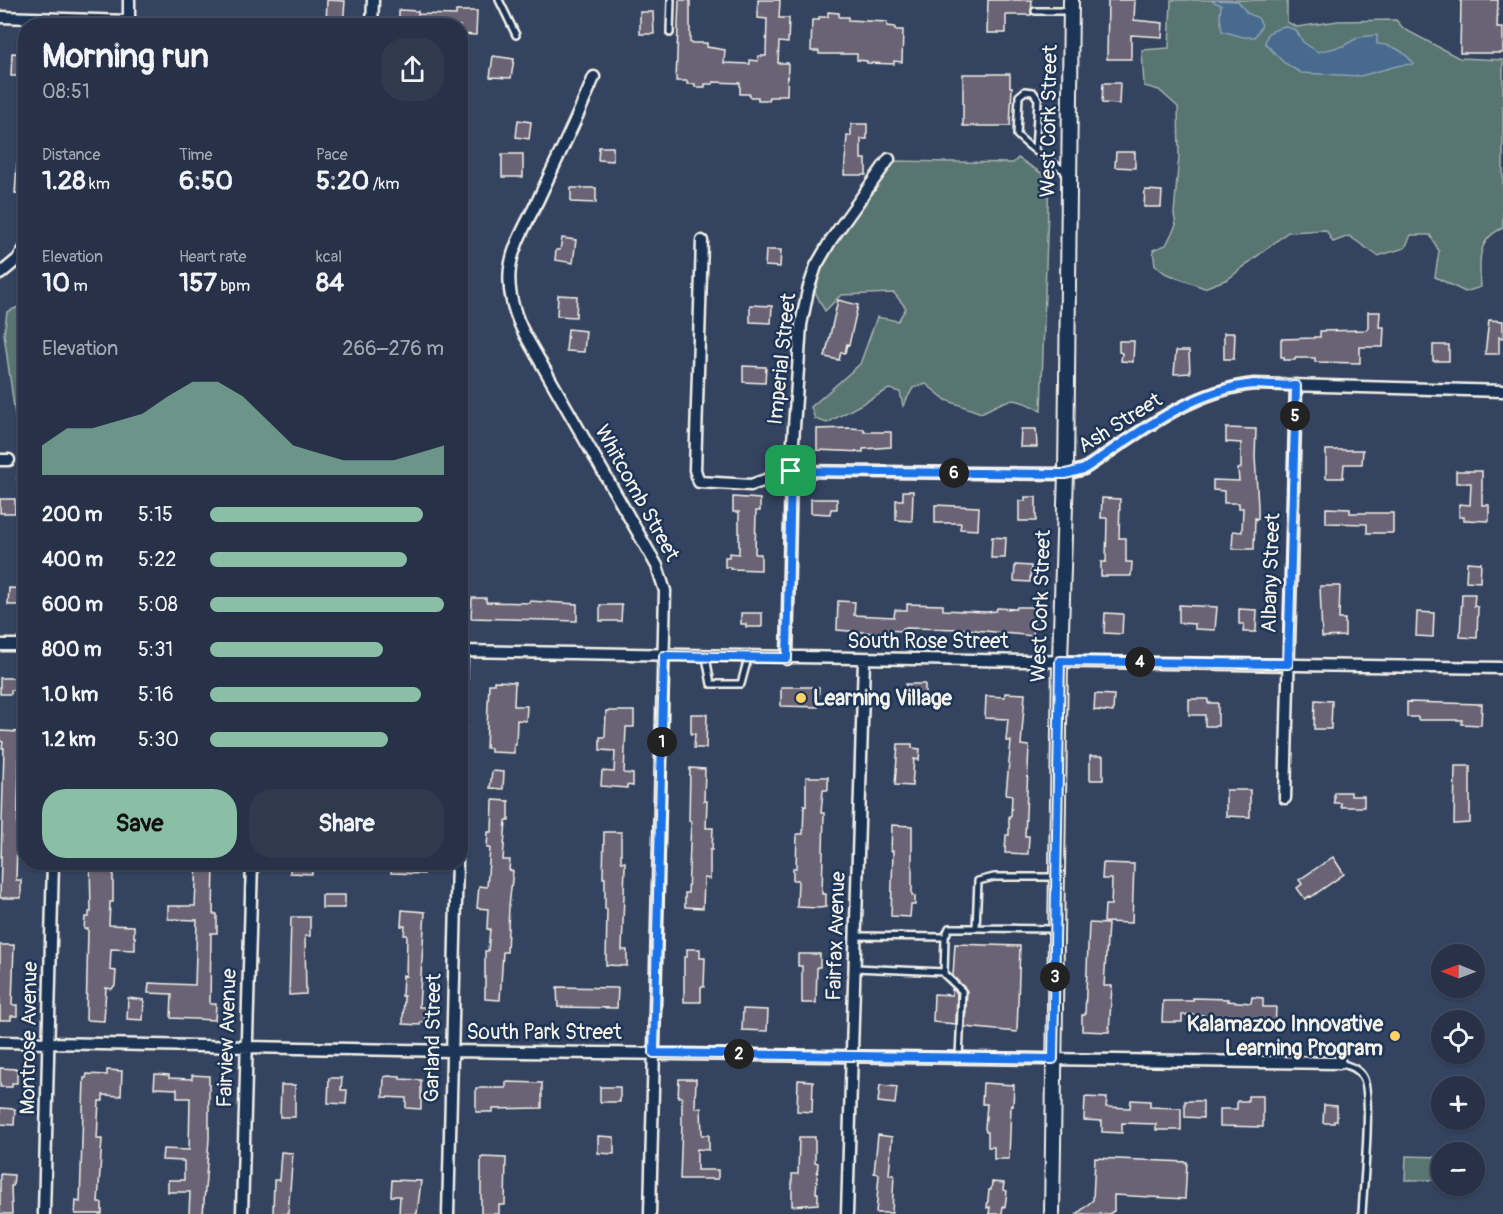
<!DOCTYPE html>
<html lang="en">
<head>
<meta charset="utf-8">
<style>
  :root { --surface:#273248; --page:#2f3a4f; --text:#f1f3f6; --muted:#a4aab4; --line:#434d60; --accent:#8abfa5 }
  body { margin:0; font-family:Pangolin,sans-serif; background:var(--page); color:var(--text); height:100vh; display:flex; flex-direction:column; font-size:22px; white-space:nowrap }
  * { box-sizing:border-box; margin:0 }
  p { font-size:20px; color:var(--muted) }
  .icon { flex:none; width:33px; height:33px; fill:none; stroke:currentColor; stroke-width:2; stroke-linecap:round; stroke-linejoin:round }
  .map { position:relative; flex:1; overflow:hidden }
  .panel { position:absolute; left:18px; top:18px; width:450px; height:852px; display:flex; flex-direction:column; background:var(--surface); border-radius:24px; box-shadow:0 2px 4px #0004,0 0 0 2px var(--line) }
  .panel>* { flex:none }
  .needle { width:39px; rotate:271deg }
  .controls { position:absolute; left:1431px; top:944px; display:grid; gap:12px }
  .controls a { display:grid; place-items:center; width:54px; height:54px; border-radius:50%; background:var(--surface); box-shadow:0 2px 4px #0004,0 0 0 2px var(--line); font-size:30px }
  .pin { position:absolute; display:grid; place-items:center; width:51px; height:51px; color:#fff; margin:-26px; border-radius:12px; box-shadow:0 3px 9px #0006 }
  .km { position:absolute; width:30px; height:30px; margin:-15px; border-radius:50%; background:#222; color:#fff; font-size:16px; line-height:30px; text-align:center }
  .round { display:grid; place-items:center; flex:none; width:63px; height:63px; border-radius:24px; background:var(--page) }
  .overview { display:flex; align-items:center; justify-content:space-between; height:102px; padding:0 24px }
  h1 { font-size:33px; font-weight:700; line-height:45px }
  .stats { display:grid; grid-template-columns:repeat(3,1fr); gap:9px; height:102px; padding:6px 24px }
  .stats div { display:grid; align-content:center }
  .stats b { font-size:26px; font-weight:700 }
  .stats small { font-size:16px; font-weight:400 }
  .stats p { font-size:16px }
  .chart { height:168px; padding:12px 24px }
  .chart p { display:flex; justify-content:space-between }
  .chart svg { width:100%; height:108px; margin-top:6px; fill:var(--accent); opacity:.7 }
  .cta { display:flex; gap:12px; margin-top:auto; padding:12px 24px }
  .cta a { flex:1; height:69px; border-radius:24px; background:var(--accent); color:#111; font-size:24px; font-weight:700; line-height:69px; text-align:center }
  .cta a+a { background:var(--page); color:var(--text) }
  ul { padding:0 24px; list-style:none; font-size:20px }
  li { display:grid; grid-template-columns:96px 72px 1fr; align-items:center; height:45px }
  li i { height:15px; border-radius:8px; background:var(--accent) }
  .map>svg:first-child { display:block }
  .green { fill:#597471; stroke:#a6b2ac; stroke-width:1.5 }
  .water { fill:#466b8e; stroke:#8ca1b2; stroke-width:1.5 }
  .building { fill:#696475; stroke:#f4f1e8; stroke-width:1.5 }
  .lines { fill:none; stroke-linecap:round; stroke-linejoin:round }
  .service-casing { stroke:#f4f1e8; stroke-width:10 }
  .minor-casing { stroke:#f4f1e8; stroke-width:15 }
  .tertiary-casing { stroke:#f4f1e8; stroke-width:18 }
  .service { stroke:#1d3557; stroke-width:5 }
  .minor { stroke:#1d3557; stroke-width:10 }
  .tertiary { stroke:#1d3557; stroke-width:14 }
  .route-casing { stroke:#fff; stroke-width:12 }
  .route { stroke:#1a73e8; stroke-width:8 }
  .poi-dot { fill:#ffd166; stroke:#1d3557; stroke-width:2 }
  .labels { text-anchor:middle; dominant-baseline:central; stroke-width:5; stroke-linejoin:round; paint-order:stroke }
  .street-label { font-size:21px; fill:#f4f1e8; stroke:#1d3557 }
  .poi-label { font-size:21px; font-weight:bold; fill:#f4f1e8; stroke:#1d3557; text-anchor:start }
</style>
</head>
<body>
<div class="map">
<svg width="1503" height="1214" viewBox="0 0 1503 1214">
  <rect width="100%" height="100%" fill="#344360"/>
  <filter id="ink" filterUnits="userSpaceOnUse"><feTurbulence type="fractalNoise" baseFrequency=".0167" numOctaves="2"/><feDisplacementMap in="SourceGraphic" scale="12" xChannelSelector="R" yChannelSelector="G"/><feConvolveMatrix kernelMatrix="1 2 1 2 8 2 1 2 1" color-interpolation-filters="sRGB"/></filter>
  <g filter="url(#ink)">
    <path class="green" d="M1171,0H1287V22L1297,27L1338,21L1396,20L1404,29L1459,58L1503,60V228C1476,239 1479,263 1481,287L1465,292L1435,277L1439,251L1430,235H1411L1405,248L1378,256L1349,236L1333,242L1326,230L1288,232L1228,279L1204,288L1165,273L1155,265L1153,250L1166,245L1176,225L1174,214L1179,156L1178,107L1159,90L1144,86L1142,50L1169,48Z
      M1018,158L1049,178L1041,411C1011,394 1010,399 981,413L946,400L926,384L913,388L903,406L900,392L889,389L827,423L815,419L811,407L860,364L877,317L898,321L906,308L894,293L841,295L825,311C822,305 816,296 815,290C814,259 875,187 894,161L1013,163Z
      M25,304V515L17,479L20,451L4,334L7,312Z
      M1406,1156L1441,1157V1180H1405Z"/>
    <path class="water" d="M1210,0L1238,1L1247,13L1258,18L1262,25L1255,37H1243L1222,31L1220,16L1221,5Z
      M1284,26L1296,30L1303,42L1318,52L1343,46L1359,37L1377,35V44C1394,45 1404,51 1414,64L1401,65L1360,76L1301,73L1283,62L1265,43L1268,33Z"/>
    <path class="building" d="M327,0L345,1L343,26H326Z
      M679,0H690V43H707V47L725,50L724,63L750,64V60L758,61L759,56H766L767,19L758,18V0H780L779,18H789L788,43L779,42L778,63H788L787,95H777V97H769V100H758V97H750V94H740V83L713,82V84H705V87H695V84H687V81H676Z
      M988,0H1032L1031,15H1006V33H987Z
      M1108,0H1135L1134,20L1163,23L1162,37L1131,35V59H1107Z
      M1461,0H1498L1497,28H1503V53H1460Z
      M399,10L418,11V14L456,15V11H477L476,35L460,34V26H399Z
      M640,12H653L654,34H640Z
      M828,12L839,13V17H848V20L887,22V26L895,27V30H903L902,62L894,61V64L867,63V61L857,60V54H819V51H811L812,20H819V17H828Z
      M12,53L26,54V76H11Z
      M493,56L514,59L511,78L490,77Z
      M963,74H1010V87H1012L1010,126H963Z
      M1103,83H1120L1119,104L1102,103Z
      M518,120L531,122L529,139L516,137Z
      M851,124H867V139H861V159H866V175H844L847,136H851Z
      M599,147H613V161L598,160Z
      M1116,152H1135V168L1115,167Z
      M502,154H523V177H502Z
      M17,164H26V194L15,193Z
      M571,188H596V203L571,202Z
      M1145,190L1162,191L1161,207H1144Z
      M562,238L576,240L573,263L555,260L556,250H560Z
      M766,250H781L780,267L765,266Z
      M558,295L577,296L576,317L557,316Z
      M838,300L858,305L849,345L847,344L845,353L841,352L839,360L825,357Z
      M750,305L772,306L771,323L750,322Z
      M1368,312H1380L1379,327H1384L1383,347H1360V363L1315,362V358H1295V360H1284V357H1281V339L1314,338V337H1320V331L1366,330L1368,328Z
      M1489,320L1503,321V338L1499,337V354H1485Z
      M568,329L586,331L584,352L566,351Z
      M1224,333H1235L1234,359H1224Z
      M1119,341H1134L1133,362L1121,361L1122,353L1119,352Z
      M1433,345H1449V361H1433Z
      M1176,351H1189L1190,373L1174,374Z
      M743,366L766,367L765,383L743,382Z
      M850,428L864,429V432H891V447L863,449V452L817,450V429Z
      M1226,428L1256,429L1255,457L1258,506V519L1255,518L1254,549H1232L1233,531L1242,532L1243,508H1239V503H1224V491L1213,490V480L1239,481L1238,469L1241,468V443L1226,442Z
      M1021,429H1036L1037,447H1020Z
      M1326,450H1363L1362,464H1344L1343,478H1326Z
      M1456,471H1482V505H1489V521L1464,520V517H1459V504L1470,505L1471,483H1456Z
      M903,491H913L912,521L896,520V500H903Z
      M733,497L760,499V511H756L755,554H761V570L730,569V567H725V557H729V553L739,554V512H733Z
      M1025,497H1036V521H1019V501H1025Z
      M1102,498L1120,499L1119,538H1126V562H1132L1131,576H1101V562H1106L1107,518H1101Z
      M0,499H15V513H0Z
      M811,499H837V509H831L830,514L811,513Z
      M935,505L979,507L978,530L960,529L961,523H935Z
      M1326,508L1350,509V513H1393V533H1367V524L1326,523Z
      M992,537L1006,538L1005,558H991Z
      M1467,562L1481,563L1480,582L1466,581Z
      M1015,565L1031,566L1030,582L1014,581Z
      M1320,586H1340L1339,619H1345V636L1322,637Z
      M9,588L26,589V605H8Z
      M1462,594H1475L1474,606L1478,607L1477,638L1460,637Z
      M472,598H486V602L530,603V601L577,604V621L471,618Z
      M838,601L855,602L854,615L894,617L895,610H907V604L943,605V610L986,612L996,611L997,608L1016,609L1017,607H1035L1033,636L966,629L903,628V631L886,630V634L837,630Z
      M600,605H622L621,621H600Z
      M1179,605L1217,607L1215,630L1195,629V624L1179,623Z
      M1239,609L1257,610L1256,632H1243L1244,624H1239Z
      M1417,612L1434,613L1433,637L1416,636Z
      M741,613H762V627H746V624H741Z
      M1105,613L1123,614L1122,634L1104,633Z
      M0,678H20V690H11V694H0Z
      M494,681L515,682L514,706H527L526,721L517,720L516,745H514V753L491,752V748H486L489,684H494Z
      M906,684H925V703H905Z
      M781,687H819L818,707L781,706Z
      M1005,693L1025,694L1021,745L1029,746L1025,836H1029L1028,854L1005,853L1006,835H1009V816H1011L1012,795L1006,794L1011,741H1006L1008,719L985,718L986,696L1005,697Z
      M1095,694L1114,695L1113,712L1094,710Z
      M1189,699H1208V703H1218V726H1205V715H1189Z
      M1315,700L1332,701L1331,729H1314Z
      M1407,702L1482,704L1481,725L1461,724L1462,720H1418V717H1407Z
      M606,711H634V727H626L624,773L633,774V786L627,785V788L601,786L602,771L614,772L615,751L600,750V737H605Z
      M691,714H707L706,748H694L695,734H691Z
      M0,731L20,732L16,880H21V898H0L4,748H2L3,742L0,741Z
      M898,744H912V748L920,749L919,760L914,759L912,786L895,785Z
      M1090,756H1103V780H1090Z
      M1455,766H1470V823L1454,824Z
      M690,768L705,769L704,801H707L706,828H713L712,850H710V879L704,878L703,908L685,907V893H688L691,821H689Z
      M492,771L504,772L503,789L490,788Z
      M806,777H828V790H823L821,813H824L822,894H826V907L819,908L797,907L798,880H793V868H796L797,834H803L804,805L806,806Z
      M1226,790H1250V817L1226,816Z
      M1334,792H1351V796H1364V807H1341V803H1334Z
      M493,800L509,801V821H506L503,860H510L509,870L513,871L509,906L507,952H503L500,1000L485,999V951H488L490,929H487L488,909L477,908L479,886L487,887L490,848H487L488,832H492Z
      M892,825L912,826V895L915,896V905H911L910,917L891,916L893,851H891Z
      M604,832H621V862H625V867L622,950H627V966L606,965L607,909H605V878H603Z
      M1333,857L1344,874L1311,897L1310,896L1305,899L1297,888L1302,884L1299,880Z
      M90,862H113V902H110L109,925L134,926V937H135V950L111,949L110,970L116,971L115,985L112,989L106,988L104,1021L86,1020L88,929H84L85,917H89V912H91Z
      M197,862H214L213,914H217V933H211L210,1004H216L215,1020L171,1018L172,994L148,993L149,983L195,985L197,920L168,919V906H195Z
      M290,862H312V874L290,873Z
      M392,862H424V874L391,873Z
      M1103,863L1134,864L1132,923L1104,922L1105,905H1111L1112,879H1102Z
      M322,895H345V908H322Z
      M402,910L425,912L419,1007H425V1022H421L420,1025L403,1024L404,996H402L403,975L406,976L407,935H404L405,926H401Z
      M291,917H310V936H305L306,994L289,995Z
      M1089,923L1108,924L1104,986H1112L1109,1032L1082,1031V1015H1085Z
      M955,944L1020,946L1017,1032L965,1027L967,991L953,976Z
      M0,945H14L12,1005H17V1016H11V1020H0Z
      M687,949H700V958H705L704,987H701V1002H684V957H687Z
      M798,954H820V967H817L816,1003H802V966H798Z
      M557,987L618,988L617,1008L558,1007Z
      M952,989L957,993L956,1024L933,1022L934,994L952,995Z
      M1252,997L1263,998V1007H1276L1275,1028L1217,1026V1023H1203V1015H1182V1022H1162L1163,1001H1193V998L1228,999L1227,1001L1251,1003Z
      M128,998L144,1000L143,1020L127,1019Z
      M743,1009L768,1010L767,1031L742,1030Z
      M0,1068L17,1069V1083H12V1087H0Z
      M107,1070L122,1071L121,1096L103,1095V1101H99L97,1139H102L98,1203H102V1214H75L76,1201L80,1202L84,1078H86L87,1074L107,1075Z
      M155,1074L169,1075V1078L192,1079V1075L209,1076V1139L203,1214H189L190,1192H168V1180H184V1161L162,1160L163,1149L189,1150L190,1098H177V1089L154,1088Z
      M388,1076L400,1077V1079L421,1080V1109L406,1108V1098L383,1097L384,1077Z
      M329,1078H342L341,1090H347L346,1104L328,1103Z
      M679,1079H696L695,1108H701L702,1135H709V1150L697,1149V1170H718V1179H680L682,1123V1097H678Z
      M798,1080L813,1081L812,1112L797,1111Z
      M506,1082L542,1083V1108L493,1109V1112H476V1088H506Z
      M983,1083L1014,1085L1013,1106L1011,1105L1009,1159H994V1147H988V1132H986L985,1128L987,1104H982Z
      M281,1085H295V1117H280Z
      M880,1085L897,1087L895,1104L878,1102Z
      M600,1087H620V1102H600Z
      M1248,1096H1263V1127L1220,1126V1109H1237V1101H1248Z
      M1085,1097L1107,1098L1106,1107L1130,1108L1131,1100L1150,1101V1107L1181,1108V1130H1156V1124L1122,1123V1133L1102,1132V1121L1084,1120Z
      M1185,1101H1203V1118L1185,1117Z
      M1324,1105L1337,1106V1121H1334V1123H1323Z
      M0,1108L15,1109L14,1125L0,1124Z
      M878,1135L892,1137L889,1175H894L892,1213H876L879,1174L874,1173Z
      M598,1136L614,1137V1154L598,1153Z
      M799,1137H815V1162L818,1163L816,1193H818V1204L792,1206V1174H798Z
      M281,1152L293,1153L288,1214H273L274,1180H279Z
      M481,1157L506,1158L505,1205H499V1214H481Z
      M1095,1158L1187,1162L1185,1199L1114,1195V1211L1109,1214H1077L1093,1200Z
      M0,1174L14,1175L13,1186H11L12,1214H0Z
      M392,1180L421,1181L417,1214H399L400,1196H391Z
      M992,1182L1004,1183L1003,1190L1007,1191L1005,1207L1003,1206L1002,1214H989L990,1207L987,1208L989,1190H991Z"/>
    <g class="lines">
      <g class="service-casing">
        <path id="service" d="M499,0L516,35
          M1035,11H1069
          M670,33L671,0
          M1035,151L1038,99L1033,92L1025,91L1019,96L1017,135C1032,150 1049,161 1067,172
          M706,657L711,684H741L748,658
          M1055,877H994L978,881L976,928L1055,929
          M856,936L945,937
          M855,968L944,972
          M959,1057L962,991L944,974L945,937L949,928H976
          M1340,1063C1349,1066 1358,1068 1363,1077C1373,1095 1363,1189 1362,1214"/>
      </g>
      <g class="minor-casing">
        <path id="minor" d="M0,17L129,21
          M129,26V0
          M372,26L373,0
          M594,77C577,119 557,159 538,200C528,221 513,245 510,268C507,292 514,314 525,335L657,566L665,591L650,1214
          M702,241L695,470L699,482L751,485L791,471L1066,474L1084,469C1136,435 1190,391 1254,384L1503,391
          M0,274L18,259L26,247
          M0,460H9
          M0,645H26
          M460,651C808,659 1155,662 1503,668
          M787,659L791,471L801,325L808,290L816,266L831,240L889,159
          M460,728L462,651
          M1285,798L1296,385
          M0,1042L452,1051L1340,1063
          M44,1214L53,862
          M242,1214L252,862
          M448,1214L457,862
          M847,1214L864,660"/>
      </g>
      <g class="tertiary-casing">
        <path id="tertiary" d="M1052,1214L1060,661L1066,474L1071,0"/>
      </g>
      <use href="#service" class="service"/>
      <use href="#minor" class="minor"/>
      <use href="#tertiary" class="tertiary"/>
    </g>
  </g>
  <g class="lines" filter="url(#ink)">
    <g class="route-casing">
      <path id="route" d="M1254,384L1296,386L1288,664L1060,661L1053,1059L654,1053L664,656L787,658L791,471L1066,474L1084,469C1136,435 1191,390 1254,384Z"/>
    </g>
    <use href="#route" class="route"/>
  </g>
  <g class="poi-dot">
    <circle cx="801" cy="698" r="6"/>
    <circle cx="1395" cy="1036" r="6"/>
  </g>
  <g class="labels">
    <g class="street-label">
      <text transform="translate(1049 121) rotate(-89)">West Cork Street</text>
      <text transform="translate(782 359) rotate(-84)">Imperial Street</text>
      <text transform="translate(1120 423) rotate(-32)">Ash Street</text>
      <text transform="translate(637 493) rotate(61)">Whitcomb Street</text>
      <text transform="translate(1271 573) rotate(-88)">Albany Street</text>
      <text transform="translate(1041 606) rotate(-88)">West Cork Street</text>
      <text x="928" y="641">South Rose Street</text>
      <text transform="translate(836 936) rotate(-88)">Fairfax Avenue</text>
      <text x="544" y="1032">South Park Street</text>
      <text transform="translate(29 1038) rotate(-89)">Montrose Avenue</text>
      <text transform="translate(227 1038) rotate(-88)">Fairview Avenue</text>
      <text transform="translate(433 1038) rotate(-89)">Garland Street</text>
    </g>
    <g class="poi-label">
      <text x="813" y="698">Learning Village</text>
      <text x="1383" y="1024" text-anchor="end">Kalamazoo Innovative<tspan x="1383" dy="24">Learning Program</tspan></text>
    </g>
  </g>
</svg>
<div class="controls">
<a><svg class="needle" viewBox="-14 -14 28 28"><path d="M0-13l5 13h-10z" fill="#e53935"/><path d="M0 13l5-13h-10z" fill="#a4aab4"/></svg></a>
<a><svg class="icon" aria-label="locate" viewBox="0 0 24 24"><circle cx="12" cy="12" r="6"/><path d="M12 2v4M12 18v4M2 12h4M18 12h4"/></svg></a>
<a>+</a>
<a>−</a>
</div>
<div class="pin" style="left:791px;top:471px;background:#1e9e55"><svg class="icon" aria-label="arrive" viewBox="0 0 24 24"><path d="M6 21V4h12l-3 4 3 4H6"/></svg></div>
<b class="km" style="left:662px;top:742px">1</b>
<b class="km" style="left:739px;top:1054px">2</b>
<b class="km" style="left:1055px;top:977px">3</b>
<b class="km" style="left:1140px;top:662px">4</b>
<b class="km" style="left:1295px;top:416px">5</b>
<b class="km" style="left:954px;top:473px">6</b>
<section class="panel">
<div class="overview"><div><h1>Morning run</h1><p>08:51</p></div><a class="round"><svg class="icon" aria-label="share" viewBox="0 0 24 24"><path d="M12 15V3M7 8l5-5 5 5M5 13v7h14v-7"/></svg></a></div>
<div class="stats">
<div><p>Distance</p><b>1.28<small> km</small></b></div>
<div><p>Time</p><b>6:50</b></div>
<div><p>Pace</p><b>5:20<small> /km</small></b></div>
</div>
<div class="stats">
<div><p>Elevation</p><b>10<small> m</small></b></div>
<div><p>Heart rate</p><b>157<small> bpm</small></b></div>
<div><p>kcal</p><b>84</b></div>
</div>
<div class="chart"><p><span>Elevation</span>266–276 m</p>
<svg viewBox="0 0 160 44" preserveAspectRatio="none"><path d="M0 44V32L10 25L20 25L30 22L40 19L50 12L60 6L70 6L80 12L90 22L100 32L110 35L120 38L130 38L140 38L150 35L160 32V44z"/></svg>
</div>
<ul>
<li><b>200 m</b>5:15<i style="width:91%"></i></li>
<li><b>400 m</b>5:22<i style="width:84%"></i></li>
<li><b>600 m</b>5:08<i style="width:100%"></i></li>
<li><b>800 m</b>5:31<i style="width:74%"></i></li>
<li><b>1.0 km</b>5:16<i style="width:90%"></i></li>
<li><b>1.2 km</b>5:30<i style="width:76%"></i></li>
</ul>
<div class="cta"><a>Save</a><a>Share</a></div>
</section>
</div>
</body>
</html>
